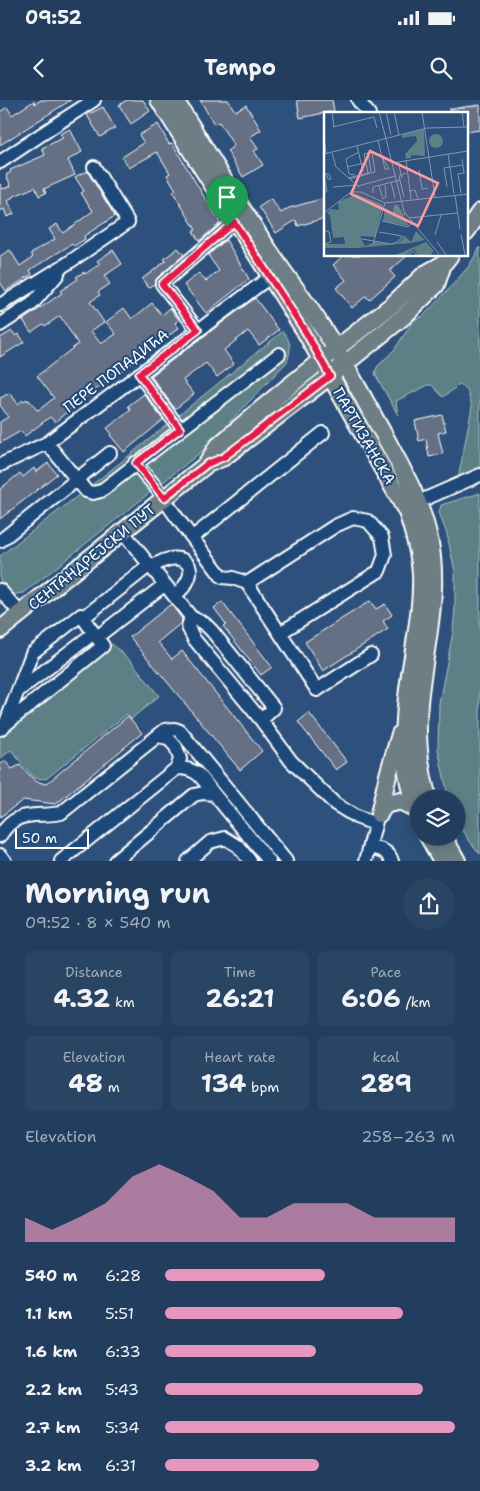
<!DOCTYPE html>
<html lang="en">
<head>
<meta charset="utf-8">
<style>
  :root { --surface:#223d5d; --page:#2a4463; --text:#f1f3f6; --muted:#a2aebc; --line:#3f5672; --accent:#e797bd }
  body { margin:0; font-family:"Shantell Sans",sans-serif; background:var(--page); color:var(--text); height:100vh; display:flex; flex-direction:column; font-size:19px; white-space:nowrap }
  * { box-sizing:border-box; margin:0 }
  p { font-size:16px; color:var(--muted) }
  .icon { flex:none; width:28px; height:28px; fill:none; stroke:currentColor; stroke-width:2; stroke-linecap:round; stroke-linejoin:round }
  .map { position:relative; height:761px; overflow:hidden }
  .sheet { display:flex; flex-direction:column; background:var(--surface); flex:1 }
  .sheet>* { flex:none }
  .fabs { position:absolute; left:410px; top:690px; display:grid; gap:10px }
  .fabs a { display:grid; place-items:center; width:55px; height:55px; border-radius:50%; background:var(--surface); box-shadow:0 2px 12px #0003,0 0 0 1px var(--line); font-size:25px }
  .scale { position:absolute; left:15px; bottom:12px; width:74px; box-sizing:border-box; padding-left:5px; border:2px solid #fff; border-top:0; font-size:14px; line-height:18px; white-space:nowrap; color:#fff; -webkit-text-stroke:4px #1f4a7a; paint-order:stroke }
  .pin { position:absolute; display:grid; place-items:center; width:42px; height:42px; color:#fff; margin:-51px -21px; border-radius:50% 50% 50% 0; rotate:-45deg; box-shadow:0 0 5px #0007 }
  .pin .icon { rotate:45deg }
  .round { display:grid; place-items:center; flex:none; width:52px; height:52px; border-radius:26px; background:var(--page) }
  .head { display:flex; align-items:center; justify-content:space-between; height:85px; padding:0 25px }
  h1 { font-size:28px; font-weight:700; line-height:38px }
  .metrics { display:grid; grid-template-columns:repeat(3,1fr); gap:8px; height:85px; padding:5px 25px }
  .metrics div { display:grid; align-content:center; border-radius:8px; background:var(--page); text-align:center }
  .metrics b { font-size:25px; font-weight:700 }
  .metrics small { font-size:14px; font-weight:400 }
  .metrics p { font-size:14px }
  .chart { height:140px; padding:10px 25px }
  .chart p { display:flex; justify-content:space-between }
  .chart svg { width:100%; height:90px; margin-top:5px; fill:var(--accent); opacity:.7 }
  ul { padding:0 25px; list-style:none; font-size:16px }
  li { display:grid; grid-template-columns:80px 60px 1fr; align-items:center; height:38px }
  li i { height:12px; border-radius:6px; background:var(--accent) }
  .status { display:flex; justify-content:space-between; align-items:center; height:35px; padding:0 25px; background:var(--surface); direction:ltr }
  .status svg { height:14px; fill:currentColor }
  header { display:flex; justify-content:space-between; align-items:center; height:65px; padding:0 25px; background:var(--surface); font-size:22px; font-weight:700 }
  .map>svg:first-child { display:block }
  .green { fill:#5d8086; stroke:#aec0c2 }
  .building { fill:#656f85; stroke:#fff }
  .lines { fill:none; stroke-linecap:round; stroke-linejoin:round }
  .minor-casing { stroke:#fff; stroke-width:16 }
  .major-casing { stroke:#fff; stroke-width:20 }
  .minor { stroke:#1f4a7a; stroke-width:12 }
  .major { stroke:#6d7e84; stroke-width:16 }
  .route-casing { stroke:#fff; stroke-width:10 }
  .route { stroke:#e11d48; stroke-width:6 }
  .labels { text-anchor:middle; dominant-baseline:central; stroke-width:4; stroke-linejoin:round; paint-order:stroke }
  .street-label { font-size:15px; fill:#fff; stroke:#1f4a7a }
  .inset-road { fill:none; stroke:#8197b0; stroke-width:1 }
  .view { fill:#ff9aa2; fill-opacity:0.15; stroke:#ff9aa2; stroke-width:2.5 }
  .inset-edge { fill:none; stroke:#fff; stroke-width:2.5 }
</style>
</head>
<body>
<div class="status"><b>09:52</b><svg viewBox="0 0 49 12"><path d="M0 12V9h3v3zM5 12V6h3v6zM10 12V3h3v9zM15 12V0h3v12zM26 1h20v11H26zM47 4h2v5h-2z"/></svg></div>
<header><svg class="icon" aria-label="back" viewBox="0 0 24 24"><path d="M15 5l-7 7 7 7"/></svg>Tempo<svg class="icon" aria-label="search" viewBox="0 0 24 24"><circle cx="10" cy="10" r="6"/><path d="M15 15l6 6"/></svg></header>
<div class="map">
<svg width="480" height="761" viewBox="0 0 480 761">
  <rect width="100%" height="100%" fill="#2d517c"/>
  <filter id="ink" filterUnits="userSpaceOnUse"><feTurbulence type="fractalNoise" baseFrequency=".02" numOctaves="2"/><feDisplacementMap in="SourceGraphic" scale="10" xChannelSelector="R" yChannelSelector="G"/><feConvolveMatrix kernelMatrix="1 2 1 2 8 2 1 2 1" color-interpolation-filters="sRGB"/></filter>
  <g filter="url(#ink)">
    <path class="green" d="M480,147V370L458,379L472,307L467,289L459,284L454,289L443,297L432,285H428L396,301L398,315L375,274L377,267L394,250L414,220L423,216L448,190L469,166Z
      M56,173L30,202L0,222V208Z
      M283,231C291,243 292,247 287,262L201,352L24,493L17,494L9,493L0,481V456L116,366Z
      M480,393V754L468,739L456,718V699H449L448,696L438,649L439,603L453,532L455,507V472L447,434L439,413L441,405Z
      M112,544L132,562L159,596L131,619L127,614L46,679L34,678L11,650L0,659V635Z"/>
    <path class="building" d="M41,0H71L0,45V12L7,7L12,15L34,1L35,4Z
      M127,0H143L150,11L131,24L119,5Z
      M200,0H228L235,11L246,5L261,30L250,37L258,49L254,51L263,65L243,77L227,51L234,46L219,22L214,24Z
      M297,0H332L334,11L300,18Z
      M480,5V30L466,32V14H449V9Z
      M103,7L115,28L100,37L87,15Z
      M158,24L169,44L172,43L220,123L199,141L193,131L196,130L173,92L176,90L167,75L170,73L157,52L129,68L122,57L144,43L139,35Z
      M70,29L82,52L68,60L75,75L44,89L46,93L39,96L35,87L12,97V98L8,101L14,114L7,117L4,109L0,111V84L3,89L11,86L6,75L11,72L10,70L45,55L42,48L63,38L60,34Z
      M87,71L115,116L84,136L85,139L74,146L72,144L30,170L32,174L6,191L0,182V156L10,150L20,166L33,157L31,153L55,139L49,129L57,124L63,133L93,111L81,93L84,91L75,77L84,72L85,73Z
      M325,98V118L298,126L296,120L276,133L259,107L271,99L281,113L289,108Z
      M226,140L249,179L206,213L184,185L199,173L206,181L219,171L208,155Z
      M178,148L184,155L157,178L154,184L149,188L142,179L166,161L164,159Z
      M113,150L122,164L104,176L110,184L98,192L100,195L90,202L104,222L91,231L101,244L116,234L106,222L124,208L132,219L152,203L162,215L170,208L179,220L175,223L179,228L75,305L55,322L50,317L25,336L21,331L0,343V322L8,317L0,305V298L10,293L18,304L23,300L24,301L27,299L28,301L29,300L37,310L40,309L54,298L37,276L78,244L60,216L45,226L43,224L31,232L23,220L62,193L60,191L78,179L76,177L84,172L85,174L100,164L97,161Z
      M344,155H408L390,171L395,177L369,200L366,196L352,208L336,188L346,180L333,165Z
      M255,198L279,230L259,245L248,231L224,250L234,264L217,277L206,263L183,280L194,294L175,309L151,276Z
      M12,231L16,236L19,234L24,242L0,257V238Z
      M144,294L163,320L124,352L110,335L112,334L107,328L131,310L128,306Z
      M442,315L446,331L438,333L443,354L429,357L426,339L419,341L415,321Z
      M48,363L57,374L0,419V389L20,373L23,377L34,368L36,372Z
      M370,501L376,509L385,504L392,515L383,521L388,529L323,571L305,542Z
      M222,502L272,567L261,575L223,526L226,524L214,508Z
      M171,504L182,519L181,523L158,542L172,559L182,551L262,651L240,670L130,537Z
      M309,613L347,662L336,670L298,622Z
      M128,616L142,633L56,704L23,700L0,717V665L5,661L12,669L20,665L35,681L46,684Z"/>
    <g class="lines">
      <g class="minor-casing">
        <path id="minor" d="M358,0L369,14
          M0,62L66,18L94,0
          M0,205L68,163L128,122L94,67
          M0,225L32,204L58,174
          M198,230L162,184L234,122
          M139,274L180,329
          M47,343L86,391L93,393L101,391L279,254
          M135,363L155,386L175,415L222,477L233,478L247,483L317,590L371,555
          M0,365L47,343L270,177
          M418,402L480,375
          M123,432L191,517L188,527L194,539L261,620L291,661L335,704L356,717L375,724
          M193,437L323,333
          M0,441L110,353
          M152,467C186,444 206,472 174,496
          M247,483L335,426L353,418L368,421L382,437L385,455L379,471L280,533
          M0,490L21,514
          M191,517L205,524L212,531L274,608L261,620
          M83,518L150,465
          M97,537L164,485
          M18,591L94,533
          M0,629L103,546L81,515L32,553L5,625
          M158,636L168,638L176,647L180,659L177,668
          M0,736C17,708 35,718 61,713L165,630L175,629L180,631L286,761
          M370,747C379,749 389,750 392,761
          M0,755L5,761
          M61,761L177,668C199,668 202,679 214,694
          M115,761L194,695L203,693L214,694L269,761
          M188,761L210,742L225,738L238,746L250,761
          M366,761L377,717"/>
      </g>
      <g class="major-casing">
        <path id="major" d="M159,0L305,231L407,412C414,433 420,453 421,475C422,502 417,529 413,556C404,608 397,665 419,715
          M175,0C209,55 242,111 278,164C292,184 307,204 320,224C344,260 363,298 384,335C401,367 420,399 428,434C442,490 424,547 419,603C416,636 419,667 428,699
          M466,132L480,112
          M207,364L217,347L255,314L304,274L392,205L425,174L443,164
          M0,530L207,364L224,357L330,276L403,217L436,185L443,164L450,155
          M379,714L388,675L400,634
          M379,714L385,705L400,701L416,709
          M428,736L442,761
          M443,736L457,761"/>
      </g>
      <use href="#minor" class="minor"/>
      <use href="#major" class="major"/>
    </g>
  </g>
  <g class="lines" filter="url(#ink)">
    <g class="route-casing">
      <path id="route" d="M234,122L305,231L330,276L224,357L207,364L164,398L136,363L180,329L139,274L198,230L162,184Z"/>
    </g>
    <use href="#route" class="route"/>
  </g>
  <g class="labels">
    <g class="street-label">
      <text transform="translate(116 271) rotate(-37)">ПЕРЕ ПОПАДИЋА</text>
      <text transform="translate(364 336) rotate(60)">ПАРТИЗАНСКА</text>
      <text transform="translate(92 457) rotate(-39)">СЕНТАНДРЕЈСКИ ПУТ</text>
    </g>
  </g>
  <g transform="translate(324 12)">
    <rect width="144" height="144" fill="#2d517c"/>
    <path d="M100,17L101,44L87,43V46L82,47L81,42L93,29L92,24L78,26V23ZM105 29a7 7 0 1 1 14 0a7 7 0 1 1-14 0ZM32,82L59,93L51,125L36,124L41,134L51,130L67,132L76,130L80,123L87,130L92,119L101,128L87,131L33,136H0V132H21L20,125L9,126L6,103L3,101L7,97L15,98L14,90ZM70,93H74L85,114L59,109L61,96L69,100ZM102,130L110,139L105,144H94L90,137L80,144H69Z" fill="#5d8086"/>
    <path class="inset-road" d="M8,0L10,15M55,0L59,16M62,0L67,23M70,0L75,23M98,0L111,85M138,0L140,15M9,15L50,5L53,16M59,15L81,103M0,23L2,42M54,29L61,57H65L58,45M33,34L39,59L37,61M8,41L12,55L35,75M0,42L103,16L144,15M124,42L130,82M82,48L87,87M74,50L78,66M68,51L144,39M23,55L40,51M95,58L98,77L104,76M44,61L47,59L44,40M0,62H5L7,67H4L2,62M31,63L25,62L22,47L35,40M0,64L3,79L0,81M24,66L44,61L40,42L48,40L51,60L26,67M67,70L71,86M34,74L71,64M55,74L59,87L62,85L61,73M9,75L32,73M123,75L120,56L139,53M85,79L91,78L94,87M49,81V75L76,68M137,81L134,62L140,61L138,47M131,83L136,117M80,85L75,64L82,61M0,101L27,80H37L61,91L144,82M81,101L115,142M85,106L133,101M58,109L84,115L87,112M0,118L5,120L7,130L0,132M137,122L141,143M111,123L117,103M38,127L67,132L75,129L78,124L55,120M113,130L123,144M49,132L61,91M82,144L89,139L93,144"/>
    <path class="view" d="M46,39L114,71L94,114L27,82Z"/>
    <rect width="144" height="144" class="inset-edge"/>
  </g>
</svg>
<div class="fabs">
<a><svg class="icon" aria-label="layers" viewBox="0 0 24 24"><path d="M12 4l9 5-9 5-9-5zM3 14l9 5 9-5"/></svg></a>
</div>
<div class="scale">50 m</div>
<div class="pin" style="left:227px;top:127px;background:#1e9e55"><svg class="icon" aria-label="arrive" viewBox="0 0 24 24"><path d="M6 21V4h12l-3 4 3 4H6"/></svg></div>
</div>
<section class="sheet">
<div class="head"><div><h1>Morning run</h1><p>09:52 · 8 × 540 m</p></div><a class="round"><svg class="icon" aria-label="share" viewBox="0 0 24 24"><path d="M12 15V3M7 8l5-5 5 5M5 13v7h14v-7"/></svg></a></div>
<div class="metrics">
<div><p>Distance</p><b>4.32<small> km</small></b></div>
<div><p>Time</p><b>26:21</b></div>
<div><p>Pace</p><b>6:06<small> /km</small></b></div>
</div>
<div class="metrics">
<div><p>Elevation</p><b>48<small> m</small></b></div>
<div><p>Heart rate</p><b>134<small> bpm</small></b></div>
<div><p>kcal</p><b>289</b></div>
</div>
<div class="chart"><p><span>Elevation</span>258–263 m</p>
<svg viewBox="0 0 160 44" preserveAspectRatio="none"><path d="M0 44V32L10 38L20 32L30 25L40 12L50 6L60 12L70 19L80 32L90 32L100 25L110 25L120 25L130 32L140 32L150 32L160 32V44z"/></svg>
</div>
<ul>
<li><b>540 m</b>6:28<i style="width:55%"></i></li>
<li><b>1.1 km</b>5:51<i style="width:82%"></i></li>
<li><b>1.6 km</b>6:33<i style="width:52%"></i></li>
<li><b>2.2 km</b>5:43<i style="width:89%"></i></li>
<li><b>2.7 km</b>5:34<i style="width:100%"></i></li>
<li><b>3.2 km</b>6:31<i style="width:53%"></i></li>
</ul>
</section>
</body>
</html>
